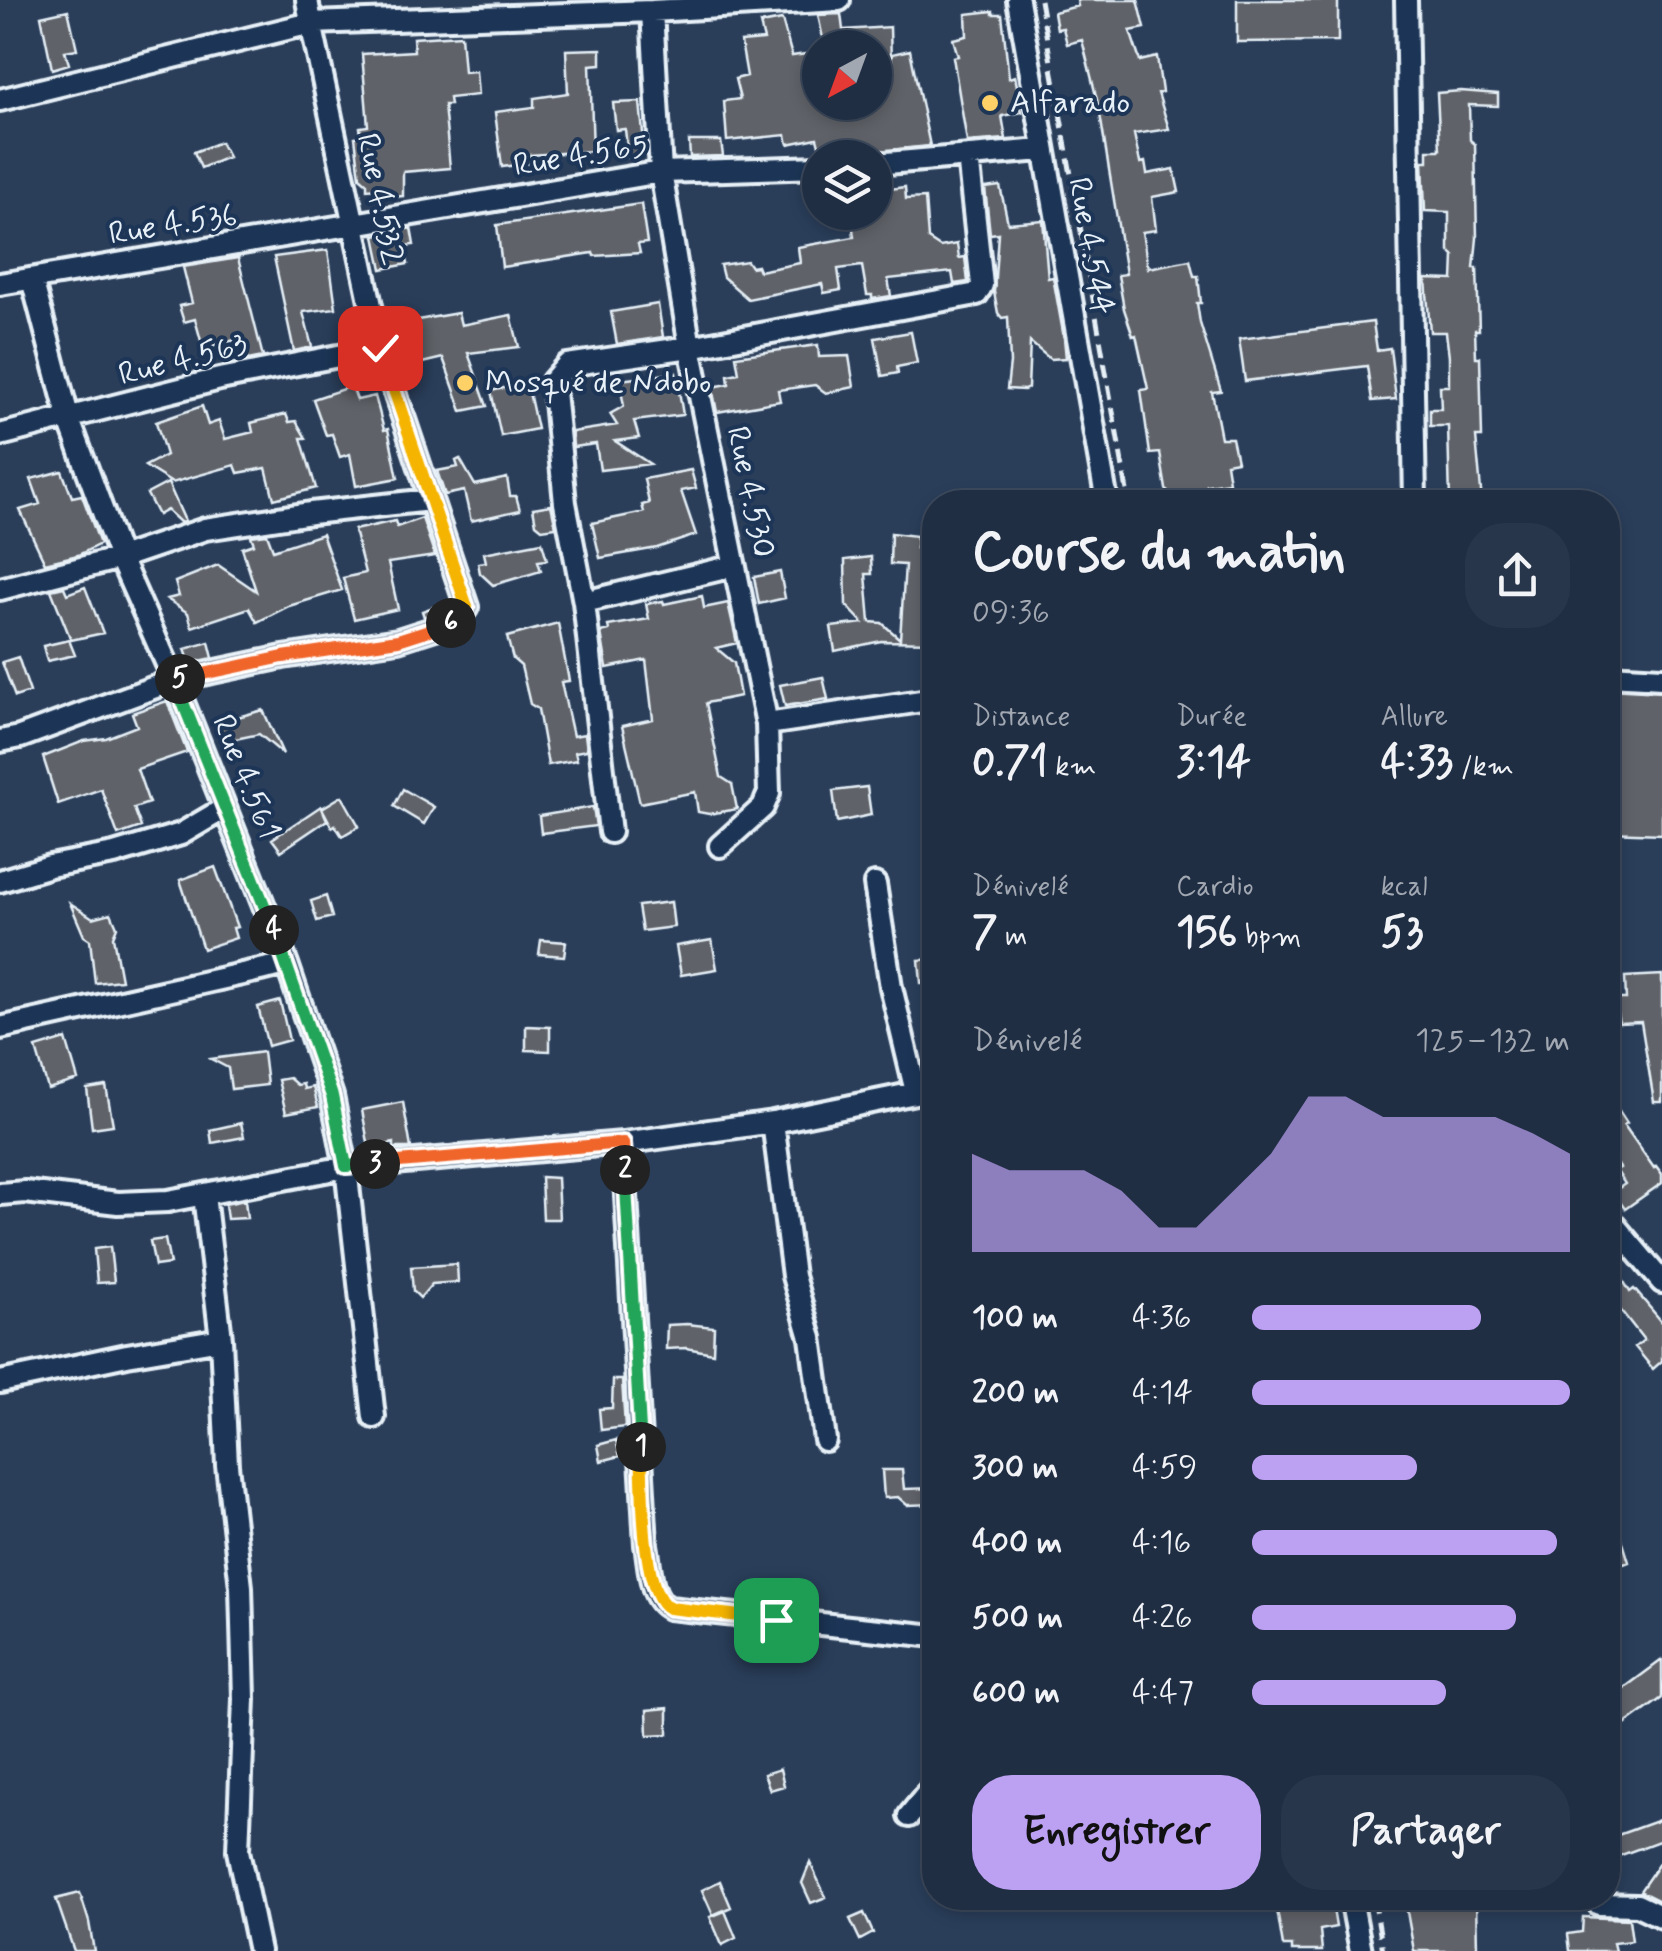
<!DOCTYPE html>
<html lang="fr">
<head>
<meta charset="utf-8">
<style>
  :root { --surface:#202e44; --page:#28364b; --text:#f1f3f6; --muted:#a2a8b2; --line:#3d4a5d; --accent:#bca0f2 }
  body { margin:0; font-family:Mynerve,sans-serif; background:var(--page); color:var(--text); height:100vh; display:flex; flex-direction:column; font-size:38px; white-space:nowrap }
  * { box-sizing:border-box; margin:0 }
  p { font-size:32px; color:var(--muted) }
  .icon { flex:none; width:55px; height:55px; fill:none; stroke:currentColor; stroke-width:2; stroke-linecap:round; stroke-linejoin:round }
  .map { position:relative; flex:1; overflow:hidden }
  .details { position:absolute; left:922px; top:490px; width:698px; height:1420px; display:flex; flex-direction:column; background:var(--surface); border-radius:40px; box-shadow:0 5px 15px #0003,0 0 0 2px var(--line) }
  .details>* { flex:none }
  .needle { width:65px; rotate:221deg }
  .controls { position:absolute; left:802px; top:30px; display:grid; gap:20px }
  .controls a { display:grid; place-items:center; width:90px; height:90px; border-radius:50%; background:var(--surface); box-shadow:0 5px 15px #0003,0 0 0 2px var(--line); font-size:50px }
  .pin { position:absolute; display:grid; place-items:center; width:85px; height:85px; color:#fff; margin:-42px; border-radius:20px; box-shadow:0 5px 15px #0006 }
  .km { position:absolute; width:50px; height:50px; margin:-25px; border-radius:50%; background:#222; color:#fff; font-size:28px; line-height:50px; text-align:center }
  .round { display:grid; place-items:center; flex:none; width:105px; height:105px; border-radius:40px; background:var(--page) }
  .headline { display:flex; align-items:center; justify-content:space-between; height:170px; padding:0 50px }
  h1 { font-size:55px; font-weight:700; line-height:75px }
  .metrics { display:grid; grid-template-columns:repeat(3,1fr); gap:15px; height:170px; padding:10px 50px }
  .metrics div { display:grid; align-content:center }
  .metrics b { font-size:42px; font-weight:700 }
  .metrics small { font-size:28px; font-weight:400 }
  .metrics p { font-size:28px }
  .chart { height:280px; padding:20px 50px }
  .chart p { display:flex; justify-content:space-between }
  .chart svg { width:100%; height:180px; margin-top:10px; fill:var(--accent); opacity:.7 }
  .cta { display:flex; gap:20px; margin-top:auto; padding:20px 50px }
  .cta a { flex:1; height:115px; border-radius:40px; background:var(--accent); color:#111; font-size:40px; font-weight:700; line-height:115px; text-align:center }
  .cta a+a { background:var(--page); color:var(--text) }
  ul { padding:0 50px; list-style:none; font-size:32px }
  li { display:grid; grid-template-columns:160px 120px 1fr; align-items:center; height:75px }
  li i { height:25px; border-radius:12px; background:var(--accent) }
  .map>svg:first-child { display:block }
  .building { fill:#5e6268; stroke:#e8f1f8; stroke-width:2.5 }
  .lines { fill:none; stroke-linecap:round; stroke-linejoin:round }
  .minor-casing { stroke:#e8f1f8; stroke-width:28 }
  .minor { stroke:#1d3557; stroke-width:20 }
  .rail { stroke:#e8f1f8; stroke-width:5; stroke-dasharray:15 8; stroke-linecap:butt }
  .split-1-casing { stroke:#fff; stroke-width:20 }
  .split-2-casing { stroke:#fff; stroke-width:20 }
  .split-3-casing { stroke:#fff; stroke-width:20 }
  .split-4-casing { stroke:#fff; stroke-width:20 }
  .split-5-casing { stroke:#fff; stroke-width:20 }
  .split-6-casing { stroke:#fff; stroke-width:20 }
  .split-7-casing { stroke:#fff; stroke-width:20 }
  .split-1 { stroke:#f5b400; stroke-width:12 }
  .split-2 { stroke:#22a559; stroke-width:12 }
  .split-3 { stroke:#f0652b; stroke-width:12 }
  .split-4 { stroke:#22a559; stroke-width:12 }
  .split-5 { stroke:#22a559; stroke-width:12 }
  .split-6 { stroke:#f0652b; stroke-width:12 }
  .split-7 { stroke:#f5b400; stroke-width:12 }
  .poi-dot { fill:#ffd166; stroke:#1d3557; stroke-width:4 }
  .labels { text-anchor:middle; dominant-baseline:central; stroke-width:8; stroke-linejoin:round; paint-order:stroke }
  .poi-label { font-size:32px; fill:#e8f1f8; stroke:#1d3557; text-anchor:start }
  .street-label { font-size:32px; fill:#e8f1f8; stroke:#1d3557 }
</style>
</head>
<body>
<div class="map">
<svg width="1662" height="1951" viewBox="0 0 1662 1951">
  <rect width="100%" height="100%" fill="#2a3e5a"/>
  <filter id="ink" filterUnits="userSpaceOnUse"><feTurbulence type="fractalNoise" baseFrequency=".01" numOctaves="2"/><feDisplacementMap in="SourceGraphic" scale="20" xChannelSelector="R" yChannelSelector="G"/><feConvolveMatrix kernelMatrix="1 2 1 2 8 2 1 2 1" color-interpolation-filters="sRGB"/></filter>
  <g filter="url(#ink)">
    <path class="building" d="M1077,0H1138L1145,28L1130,31L1140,61L1157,57L1162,92L1158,93L1169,129L1134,134L1140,163L1145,162L1147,174L1174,169L1179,192L1152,197L1156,230L1142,232L1148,268L1190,260L1194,276H1198L1201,303H1197L1200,323L1221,391L1212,392L1221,438H1232L1237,461L1226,463L1229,482L1207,485L1209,498L1201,500V502H1173L1166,489L1160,453L1150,454L1141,390L1148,389L1136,335L1133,336L1124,309L1118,275L1126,274L1099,108L1082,40L1067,44L1063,28L1057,29L1054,12L1078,6Z
      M1237,0H1338V41L1237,42Z
      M68,10L77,49L65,51L69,64L52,69L41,16Z
      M993,11V14H1002L1009,78L1015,76L1022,112L1002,116L1006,139L967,142L953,57L958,56L953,39L967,36L966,14Z
      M841,14L843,30L890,27L891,63L875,64V48H825L818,15Z
      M782,20L792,56L820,52V102H875V94L890,92L892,54L910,50L930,146L827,156L821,153L817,138L788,144L786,135L727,141L724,101L740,99L735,79L747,76L741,42L764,40L760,24Z
      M461,35L464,72L476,71L478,95L449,98L450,105H444L450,168L403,172V196L380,198L378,188L367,189V183L360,177L355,137L361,136L360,127L368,126L362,54L414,51L413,38Z
      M601,49V64L590,65L593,151L530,155L531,163L502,167L495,112L534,107V98L568,93L566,50Z
      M1461,91L1498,94V106L1469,105L1470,140L1475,144L1477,238L1474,268H1477L1479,330H1475L1476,357H1480L1482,437H1476L1482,502H1450L1448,426H1430V409H1441L1440,386H1449V357L1446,332H1430L1426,279L1453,280L1454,256L1449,251V212L1425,211L1423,161H1428V150H1440L1437,93Z
      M640,102L645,155L628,157L625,129L616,130L613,103Z
      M689,141H721L723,156L690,157Z
      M220,142L228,157L201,168L194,152Z
      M1000,186L1008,223L1043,220L1048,278L1053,277L1064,338L1066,358L1050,359L1030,342L1028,388L1024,390L1007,389L1010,363L1008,317L1002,318L998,313L994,292L998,233L990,234L985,188Z
      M905,187L906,199L925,198L928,239L940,247L957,244L959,258L965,257L968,282L954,284L952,272L888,279L891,296L872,299V295H867L862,266L838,269L841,290L824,293L822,284L748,299L723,277L720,265L747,261L751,267L757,266L759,271L800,263L798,247L854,237L851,212H875V191Z
      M641,204L647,243L638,244L640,253L594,256L593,253L502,267L497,225Z
      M411,228L414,245L404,246L408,264L382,269L375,236Z
      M328,250L336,308L303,312L312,347L294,351L274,257Z
      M238,258L263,357L248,360L243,338L203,348L195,319L184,322L179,306L192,303L183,267Z
      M658,304L663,337L617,344L611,312Z
      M458,313L461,325L511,315L519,347L468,353L487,406L462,411L443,358L401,368L397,355L399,351L393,343L389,325Z
      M1373,322L1377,350L1390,348L1396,399L1372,401L1367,366L1245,381L1239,339Z
      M911,332L917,363L897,367L898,373L882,376L875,338Z
      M818,345L819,357L849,356L854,387L826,393L815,385L778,390L780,401L717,412L712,387L729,384L728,375L739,373L736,356Z
      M676,373L683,415L634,421L639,438L615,441L650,464L600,470L596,444L573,447L572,432L617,425L610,414L624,406L619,380Z
      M527,383L537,429L501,436L491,391Z
      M352,386L357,400L375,396L384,430L388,429L398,478L356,486L350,454L340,457L332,434L326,435L313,399Z
      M202,406L208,425L219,421L225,439L253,432L251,423L286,414L289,422L296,421L306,438H301L316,488L274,499L266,468L238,473L235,465L172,483L145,466L166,455L156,422Z
      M460,459L475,485L507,478L510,496H516L520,510L471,521L464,491L445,495L437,471L458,467L456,461Z
      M691,470L696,488L681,491L696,535L657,548L600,558L592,523L644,512L642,505L649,503L644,479Z
      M62,471L72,497L82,495L100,544L78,555L45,563L20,510L40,504L31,479Z
      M168,483L185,521L181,523L167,510L158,515L147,494Z
      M551,505L556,527L542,529L536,524L533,508Z
      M422,518L435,556L388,563L398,609L354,619L343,578L365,573L354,530L395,521L397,527Z
      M891,533L917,536L916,548L935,545V642L881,641L835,651L831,627L863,623L846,605L845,560L871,557L872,574H866L870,622L882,623L900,639L905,565L890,564Z
      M267,534L273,550L322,534L342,590L289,606L257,622L249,608L192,627L188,613L167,599L179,596L175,582L218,565L256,591L242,548L254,544L251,536Z
      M542,542L547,560L538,561L541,571L493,585L480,573L478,563L486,562L484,553Z
      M780,572L785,598L759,604L754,577Z
      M64,587L67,594L85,587L103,633L71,640L51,590Z
      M702,596L704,608L728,603L737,643L716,648L734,663L740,696L706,703L721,777L732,784L737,809L709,814L698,812L695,792L640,803L622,726L653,719L646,660L607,668L601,632L609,630L608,626L649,619L646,604L663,601L664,604Z
      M450,601L448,609L424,617L422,611Z
      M558,623L569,681L561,682L573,736L585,734L587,750L575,752L577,760L548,765L538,709L530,704L521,666L513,659L507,637Z
      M69,640L75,655L47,661L43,646Z
      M209,642L213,658L190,663L185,649Z
      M18,657L30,692L15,697L2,662Z
      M823,677L828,699L785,706L780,685Z
      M1608,689L1662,692V834L1608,832Z
      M167,701L187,752L137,769L149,803L134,808L141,827L118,835L101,789L58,804L43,757L84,741L106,738L137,726L132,713Z
      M263,710L283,754L259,734L221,742L216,723Z
      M867,787L871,815L837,822L833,791Z
      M403,789L434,807L424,824L394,806Z
      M342,796L359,826L342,836L335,825L332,827L322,808L327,820L281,851L272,839L321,806L322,808Z
      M593,807L596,826L541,833L539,816Z
      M215,867L237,927L233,928L236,938L203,949L180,880Z
      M326,896L332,917L317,921L311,901Z
      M671,902L674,927L642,931L638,906Z
      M70,903L93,918L111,913L117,927L113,937L121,980L95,983L90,940L84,936Z
      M541,940L566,942L564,956L539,954Z
      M712,940L717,969L681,975L676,946Z
      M935,959V982L921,983L919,960Z
      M1662,975V1102H1654L1641,1022L1619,1023L1614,999H1626L1625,977Z
      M280,1001L289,1040L268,1046L258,1007Z
      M526,1026L550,1027V1051L526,1050Z
      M66,1039L78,1080L48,1089L36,1048Z
      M263,1052L267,1085L231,1089L228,1068L211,1059Z
      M289,1078L297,1085L303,1084L304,1089L313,1087L318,1107L286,1113L278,1080Z
      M106,1086L113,1125L92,1128L87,1089Z
      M1608,1094L1627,1123L1624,1125L1654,1168L1656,1166L1662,1174V1183L1625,1209L1613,1192L1625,1184L1616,1170L1620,1168L1608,1150Z
      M403,1102L411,1148H394V1143L369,1148L362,1110Z
      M241,1123L244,1137L212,1143L210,1130Z
      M541,1177L557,1178L559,1219H543Z
      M245,1200L247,1218L227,1219L225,1204Z
      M165,1239L170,1264L155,1266L150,1241Z
      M110,1247L114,1282L97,1283L94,1249Z
      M1608,1255L1630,1292L1634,1289L1662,1322V1361L1653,1369L1635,1347L1644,1340L1608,1294Z
      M457,1264L458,1282L432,1284L420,1298L413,1291L411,1267Z
      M687,1324L714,1327L713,1353L686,1348L666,1349L667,1325Z
      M613,1380H622L625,1427L601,1430L599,1409L612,1408Z
      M616,1440L620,1456L601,1461L598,1445Z
      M882,1470H902L904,1489L935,1488V1504L907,1505L898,1497L884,1498Z
      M1621,1536L1629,1562L1608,1570V1541Z
      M1662,1660V1698L1608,1737V1700Z
      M668,1708V1734L648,1735L647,1710Z
      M780,1769L784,1786L770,1790L764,1774Z
      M1662,1819V1840L1608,1860V1831L1615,1836Z
      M1662,1859V1902L1640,1891Z
      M810,1863L826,1897L811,1903L802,1883Z
      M720,1881L731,1907L713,1915L702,1890Z
      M80,1893L89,1922L94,1951H74L56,1899Z
      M1275,1898H1338V1904L1333,1909L1336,1927L1320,1930L1322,1951H1292V1946H1283Z
      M1433,1898H1476L1477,1951H1414L1406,1906L1428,1904Z
      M725,1911L736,1938L722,1945L710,1917Z
      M864,1913L873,1933L860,1940L850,1919Z
      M1583,1917L1629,1919L1632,1941L1613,1943L1615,1951H1570L1568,1934L1582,1932Z"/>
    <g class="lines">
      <g class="minor-casing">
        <path id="minor" d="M1018,0L1107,502
          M1406,0L1415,502
          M652,11L661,172L690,347L767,724L769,793L763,807L720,846
          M0,100L311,23L307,0
          M875,164L1042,150
          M0,284L661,172L820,167
          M0,435L220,379L380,348
          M0,589L120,558L205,529L311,513L430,500
          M584,602L734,566
          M1608,675L1662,678
          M767,724L935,699
          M0,741L20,737L174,680L283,657L398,640L457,621L467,607L380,348L311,23L652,11L839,0
          M610,832L584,602L565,503L553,381L567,365L690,347L977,294L982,285L968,156
          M0,881L50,866L114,854L181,834L225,808
          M875,884L891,987L916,1092
          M287,964L332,1096L346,1167L374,1417
          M0,1028L287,964L174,680L120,558L69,420L32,279
          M773,1122L793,1276L811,1338L825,1440
          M623,1143L646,1545C650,1565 649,1598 669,1608L935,1636
          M0,1194L25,1192L118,1203L168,1201L346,1167L623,1143L773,1122L935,1089
          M204,1195L221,1339L227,1465L241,1587L244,1699L238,1851L259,1951
          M1608,1218L1662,1282
          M0,1382L127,1355L221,1339
          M909,1816L935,1784
          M1351,1898L1361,1951
          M1599,1904L1637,1905L1662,1917"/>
      </g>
      <use href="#minor" class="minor"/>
      <path class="rail" d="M1040,0L1129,502
        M1374,1898L1383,1951"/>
    </g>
  </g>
  <g class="lines" filter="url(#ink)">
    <g class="split-1-casing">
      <path id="split-1" d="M641,1447C643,1479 640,1593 669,1608L776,1620"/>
    </g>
    <g class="split-2-casing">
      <path id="split-2" d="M625,1170L641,1447"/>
    </g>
    <g class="split-3-casing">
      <path id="split-3" d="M375,1164L623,1143L625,1170"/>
    </g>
    <g class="split-4-casing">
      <path id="split-4" d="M274,930L332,1096L346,1166L375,1164"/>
    </g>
    <g class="split-5-casing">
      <path id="split-5" d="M180,679L174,680L274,930"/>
    </g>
    <g class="split-6-casing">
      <path id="split-6" d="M180,679L283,657L398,640L451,623"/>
    </g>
    <g class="split-7-casing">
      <path id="split-7" d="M380,348L467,607L457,621L451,623"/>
    </g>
    <use href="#split-1" class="split-1"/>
    <use href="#split-2" class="split-2"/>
    <use href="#split-3" class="split-3"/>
    <use href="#split-4" class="split-4"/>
    <use href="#split-5" class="split-5"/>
    <use href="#split-6" class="split-6"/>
    <use href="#split-7" class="split-7"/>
  </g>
  <g class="poi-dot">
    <circle cx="990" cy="103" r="10"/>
    <circle cx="465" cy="383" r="10"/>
  </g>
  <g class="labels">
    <g class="poi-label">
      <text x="1010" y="103">Alfarado</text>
      <text x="485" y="383">Mosqué de Ndobo</text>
    </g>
    <g class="street-label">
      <text transform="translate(581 156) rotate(-9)">Rue 4.565</text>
      <text transform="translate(380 199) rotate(78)">Rue 4.532</text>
      <text transform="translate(173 225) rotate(-9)">Rue 4.536</text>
      <text transform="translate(1090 246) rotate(80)">Rue 4.544</text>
      <text transform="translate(183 360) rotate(-14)">Rue 4.563</text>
      <text transform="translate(750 492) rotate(78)">Rue 4.530</text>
      <text transform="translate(245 777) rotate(68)">Rue 4.561</text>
    </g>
  </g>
</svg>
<div class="controls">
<a><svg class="needle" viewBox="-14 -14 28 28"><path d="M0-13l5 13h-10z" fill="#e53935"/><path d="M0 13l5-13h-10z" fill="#a2a8b2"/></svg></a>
<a><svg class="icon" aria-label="layers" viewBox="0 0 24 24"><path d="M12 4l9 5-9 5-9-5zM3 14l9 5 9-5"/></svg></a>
</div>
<div class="pin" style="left:776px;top:1620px;background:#1e9e55"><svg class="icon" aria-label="arrive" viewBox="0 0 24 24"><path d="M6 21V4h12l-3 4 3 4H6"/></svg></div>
<div class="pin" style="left:380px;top:348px;background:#d93025"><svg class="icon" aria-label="check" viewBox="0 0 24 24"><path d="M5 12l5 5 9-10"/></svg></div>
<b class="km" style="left:641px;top:1447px">1</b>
<b class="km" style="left:625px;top:1170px">2</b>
<b class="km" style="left:375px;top:1164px">3</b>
<b class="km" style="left:274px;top:930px">4</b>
<b class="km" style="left:180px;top:679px">5</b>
<b class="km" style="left:451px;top:623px">6</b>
<section class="details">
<div class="headline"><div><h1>Course du matin</h1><p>09:36</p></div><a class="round"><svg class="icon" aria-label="share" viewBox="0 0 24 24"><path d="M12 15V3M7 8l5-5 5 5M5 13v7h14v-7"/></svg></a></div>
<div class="metrics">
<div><p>Distance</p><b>0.71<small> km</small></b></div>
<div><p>Durée</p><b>3:14</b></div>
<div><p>Allure</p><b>4:33<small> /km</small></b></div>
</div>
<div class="metrics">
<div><p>Dénivelé</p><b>7<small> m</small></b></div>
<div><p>Cardio</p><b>156<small> bpm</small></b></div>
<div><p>kcal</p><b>53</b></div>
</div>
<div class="chart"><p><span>Dénivelé</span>125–132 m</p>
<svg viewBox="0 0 160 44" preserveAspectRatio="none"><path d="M0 44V20L10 24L20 24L30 24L40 29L50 38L60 38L70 29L80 20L90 6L100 6L110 11L120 11L130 11L140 11L150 15L160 20V44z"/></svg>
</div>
<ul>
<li><b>100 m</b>4:36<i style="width:72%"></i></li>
<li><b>200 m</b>4:14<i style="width:100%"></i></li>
<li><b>300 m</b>4:59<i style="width:52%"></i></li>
<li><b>400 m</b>4:16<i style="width:96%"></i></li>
<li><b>500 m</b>4:26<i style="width:83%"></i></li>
<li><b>600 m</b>4:47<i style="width:61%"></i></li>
</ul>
<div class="cta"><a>Enregistrer</a><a>Partager</a></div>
</section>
</div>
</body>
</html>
